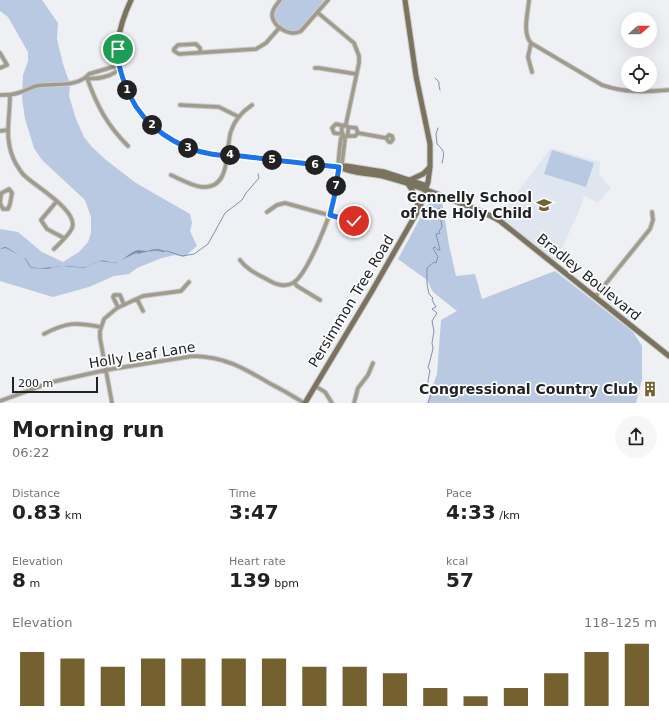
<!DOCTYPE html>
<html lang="en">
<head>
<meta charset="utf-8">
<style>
  :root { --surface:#fff; --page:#f6f6f6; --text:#222; --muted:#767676; --accent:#756130 }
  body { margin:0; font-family:"DejaVu Sans",sans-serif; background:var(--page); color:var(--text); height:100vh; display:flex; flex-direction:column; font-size:15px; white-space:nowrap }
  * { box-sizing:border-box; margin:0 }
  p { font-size:13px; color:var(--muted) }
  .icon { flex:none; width:22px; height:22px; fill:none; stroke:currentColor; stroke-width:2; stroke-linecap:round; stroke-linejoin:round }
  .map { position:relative; height:403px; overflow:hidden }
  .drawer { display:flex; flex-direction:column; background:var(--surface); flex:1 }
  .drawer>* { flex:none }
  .needle { width:26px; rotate:70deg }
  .tools { position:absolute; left:621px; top:12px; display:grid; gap:8px }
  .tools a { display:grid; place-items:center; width:36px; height:36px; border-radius:50%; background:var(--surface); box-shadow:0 4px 16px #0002; font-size:20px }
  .scale { position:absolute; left:12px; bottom:10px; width:86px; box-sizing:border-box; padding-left:4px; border:2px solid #212223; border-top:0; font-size:11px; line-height:14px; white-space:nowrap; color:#212223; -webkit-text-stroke:3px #fcfdff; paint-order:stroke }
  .pin { position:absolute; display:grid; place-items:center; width:34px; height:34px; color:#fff; margin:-17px; border:2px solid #fff; border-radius:50%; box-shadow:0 1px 4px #0007 }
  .km { position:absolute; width:20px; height:20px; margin:-10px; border-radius:50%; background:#222; color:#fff; font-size:11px; line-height:20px; text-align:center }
  .round { display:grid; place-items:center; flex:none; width:42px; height:42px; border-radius:21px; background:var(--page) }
  .overview { display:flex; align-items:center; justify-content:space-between; height:68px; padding:0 12px }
  h1 { font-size:22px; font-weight:700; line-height:30px }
  .stats { display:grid; grid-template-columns:repeat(3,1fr); gap:6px; height:68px; padding:4px 12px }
  .stats div { display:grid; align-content:center }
  .stats b { font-size:20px; font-weight:700 }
  .stats small { font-size:11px; font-weight:400 }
  .stats p { font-size:11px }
  .chart { height:112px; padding:8px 12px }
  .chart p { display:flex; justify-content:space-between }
  .chart svg { width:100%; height:72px; margin-top:4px; stroke:var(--accent); stroke-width:6 }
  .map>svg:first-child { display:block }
  .built { fill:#dfe6ef }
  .green { fill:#b8c9e1 }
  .water { fill:#7e92af }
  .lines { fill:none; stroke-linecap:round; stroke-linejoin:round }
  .stream { stroke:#7e92af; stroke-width:1 }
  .street-casing { stroke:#c9cbce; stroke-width:5.5 }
  .secondary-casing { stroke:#c9cbce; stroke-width:7 }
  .street { stroke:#a19b8c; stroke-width:3.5 }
  .secondary { stroke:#7b735d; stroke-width:5 }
  .route-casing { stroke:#fff; stroke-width:8 }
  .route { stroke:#1a73e8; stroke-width:5 }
  .labels { text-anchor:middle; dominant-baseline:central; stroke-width:3.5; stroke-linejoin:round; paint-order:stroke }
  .poi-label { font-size:14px; font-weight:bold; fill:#212223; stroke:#fcfdff; text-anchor:end }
  .street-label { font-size:14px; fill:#212223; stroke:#fcfdff }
</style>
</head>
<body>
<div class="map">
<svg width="669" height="403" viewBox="0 0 669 403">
  <rect width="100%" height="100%" fill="#eef0f3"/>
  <path class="built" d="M551,148L600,162L599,174L611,188L598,203L584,196L581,206L555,264L498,218Z"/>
  <path class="green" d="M0,0H42L58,23L57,39L63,64L70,84L69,96L76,119L84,137L92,147L106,160L136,183L190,214L192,223L190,231L197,246L184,257L175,255L162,258L137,268L129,274L114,276L89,287L53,297L0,281V229L18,232L42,252L63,262L79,252L88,242L91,233V217L85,200L42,160L34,148L25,119L22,98L23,75L28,61V52L8,17L0,11Z
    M283,0H324C319,6 305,26 299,29C290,35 280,25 275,19V9Z
    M552,150L594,163L586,187L544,174Z
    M433,197L442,201L449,245L456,276L475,274L482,299L555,271L633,332L642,346V379L636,403H427L437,374L441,320L457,311L433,292L427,280L398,259L424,211Z"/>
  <path class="water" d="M4,247H6L26,259L31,267C43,270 52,266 64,266C71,265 78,268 85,267C90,266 94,262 99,261C105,259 111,264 117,262C125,259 131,251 138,250C141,250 144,251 147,251C150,250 153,249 156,249C160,249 164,251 167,251C162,253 162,251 158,251C154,250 141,253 139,254L136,253L115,263L99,261L84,268L64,266L53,267L48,269L31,268C28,265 27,261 25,259C22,255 11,252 6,248L0,249Z"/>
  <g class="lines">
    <path class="stream" d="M435,78L439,82V86L440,90
      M438,128L436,134L437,144C444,151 445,151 442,163
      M167,251L182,256L194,254L208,244L225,213L242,200L246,193L259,178L258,174
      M428,403L431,394L428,381L430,370L428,368L433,349L432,343L434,331L432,321L437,313L432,309L436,307L432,300L433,298L429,294L427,284V268L434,262L436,263L438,257L433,248L435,247L438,250H440L436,234L440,233L439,231L442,227L439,208"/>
    <g class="street-casing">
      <path id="street" d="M280,0C278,3 274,7 273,11C268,24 289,38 301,31L328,0
        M529,0C528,13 522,33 531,43L528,57L532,72
        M317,12L354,43L359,56V63L346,124C338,128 343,134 345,139L342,164L339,167
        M531,43L602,85C625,93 646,92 669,90
        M0,53L7,65L0,68
        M200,53V48L196,44L178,45L174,49V51L179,54L256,49L266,43L280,27
        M315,68H319L356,74
        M87,78C97,106 107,125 128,146
        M87,78C96,80 114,76 120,68
        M0,95C6,95 12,95 18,93C24,91 30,88 36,86C51,83 78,88 89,74L116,66L120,68
        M10,95C10,120 3,140 16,164C19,168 21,173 25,176C35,186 79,211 72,228C70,234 59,244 54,249
        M180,105L219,107L239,117
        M348,127L356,128L358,133L386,138L389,142H391L393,139L392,136L389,135L386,138
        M0,131L7,130
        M342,134L334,133L332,128L336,124L344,126
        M347,136H355L358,133
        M171,175C180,179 192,186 202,187C232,189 225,149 231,131C235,119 243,111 252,105
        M0,194L9,189L12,193L10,204L8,209H3L0,203L1,195
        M57,201L41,220L47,229L64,238
        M267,212L277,205L285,203L354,222L356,226L359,225L360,223L358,219L355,220L354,222
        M240,260C247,270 259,275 270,281C277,285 285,287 293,283C308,274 330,216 334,199C338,178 338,158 341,138L347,136C349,131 349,128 346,124
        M294,282L297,286L320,300
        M595,297L650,229L653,220L652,212
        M137,299L143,311
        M118,307L113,297L114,295H120L124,305
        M44,334C67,322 76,322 101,327
        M315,386L325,392L332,403
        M0,401L52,382L106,370L193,356C225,357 242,367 269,383C281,389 293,396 304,403
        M112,403L100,338V331L104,319L117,308L143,296L181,291L189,282
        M354,403L358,388L368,375L373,363"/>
    </g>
    <g class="secondary-casing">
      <path id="secondary" d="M131,0C117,30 114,50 124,82C136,121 173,148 211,154C221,156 232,155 242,156C274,160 306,164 339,167L346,166L384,172L424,185L426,189
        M339,167C353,174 371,173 386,177C407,182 427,190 447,198C465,205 483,211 500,221L669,356
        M410,180L423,174L430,167
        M408,184C414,192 418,199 418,210
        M305,403L372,291L420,207L428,182L430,167V144L416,76L405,0"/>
    </g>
    <use href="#street" class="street"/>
    <use href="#secondary" class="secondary"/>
  </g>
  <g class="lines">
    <g class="route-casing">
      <path id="route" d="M118,49C117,65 123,81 130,96C145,127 177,148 211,154C221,156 231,155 241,156C274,160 306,164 339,167L334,198L330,215L354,222V221"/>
    </g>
    <use href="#route" class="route"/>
  </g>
  <defs>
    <g id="school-bare" transform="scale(1.2)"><path d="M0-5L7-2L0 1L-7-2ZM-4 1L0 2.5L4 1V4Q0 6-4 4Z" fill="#756130" stroke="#fcfdff" stroke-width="2.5" paint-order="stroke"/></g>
    <g id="building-bare" transform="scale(1.2)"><path d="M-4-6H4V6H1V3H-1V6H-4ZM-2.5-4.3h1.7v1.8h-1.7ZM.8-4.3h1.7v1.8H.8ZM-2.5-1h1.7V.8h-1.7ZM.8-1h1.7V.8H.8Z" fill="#756130" stroke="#fcfdff" stroke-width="2.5" paint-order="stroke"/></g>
  </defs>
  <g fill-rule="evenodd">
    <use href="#school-bare" x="544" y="205"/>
    <use href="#building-bare" x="650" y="389"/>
  </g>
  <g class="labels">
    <g class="poi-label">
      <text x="532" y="197">Connelly School<tspan x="532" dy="16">of the Holy Child</tspan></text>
      <text x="638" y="389">Congressional Country Club</text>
    </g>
    <g class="street-label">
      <text transform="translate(589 277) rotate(39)">Bradley Boulevard</text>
      <text transform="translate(351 301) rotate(-59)">Persimmon Tree Road</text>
      <text transform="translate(142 355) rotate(-9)">Holly Leaf Lane</text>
    </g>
  </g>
</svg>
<div class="tools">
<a><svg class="needle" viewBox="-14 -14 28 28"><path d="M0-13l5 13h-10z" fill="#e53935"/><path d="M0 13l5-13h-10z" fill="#767676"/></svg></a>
<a><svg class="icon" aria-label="locate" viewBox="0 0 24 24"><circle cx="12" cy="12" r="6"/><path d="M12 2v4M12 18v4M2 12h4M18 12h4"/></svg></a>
</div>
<div class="scale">200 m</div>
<div class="pin" style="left:118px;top:49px;background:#1e9e55"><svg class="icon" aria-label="arrive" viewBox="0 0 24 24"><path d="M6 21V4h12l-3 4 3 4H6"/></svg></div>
<div class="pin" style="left:354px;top:221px;background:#d93025"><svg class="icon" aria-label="check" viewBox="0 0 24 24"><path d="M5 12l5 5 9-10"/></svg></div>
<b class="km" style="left:127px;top:90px">1</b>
<b class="km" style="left:152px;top:125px">2</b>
<b class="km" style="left:188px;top:148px">3</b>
<b class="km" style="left:230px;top:155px">4</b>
<b class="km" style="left:272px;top:160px">5</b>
<b class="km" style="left:315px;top:165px">6</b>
<b class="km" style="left:336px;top:186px">7</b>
</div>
<section class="drawer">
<div class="overview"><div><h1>Morning run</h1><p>06:22</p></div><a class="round"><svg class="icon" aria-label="share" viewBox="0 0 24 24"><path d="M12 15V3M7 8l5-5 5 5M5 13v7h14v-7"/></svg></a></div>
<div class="stats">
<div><p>Distance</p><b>0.83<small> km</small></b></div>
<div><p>Time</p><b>3:47</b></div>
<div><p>Pace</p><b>4:33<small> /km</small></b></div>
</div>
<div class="stats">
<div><p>Elevation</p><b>8<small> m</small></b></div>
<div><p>Heart rate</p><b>139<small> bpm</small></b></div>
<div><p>kcal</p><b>57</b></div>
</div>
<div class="chart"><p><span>Elevation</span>118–125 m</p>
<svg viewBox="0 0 160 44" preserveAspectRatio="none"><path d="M5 44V11M15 44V15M25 44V20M35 44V15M45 44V15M55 44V15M65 44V15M75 44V20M85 44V20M95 44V24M105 44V33M115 44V38M125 44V33M135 44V24M145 44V11M155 44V6"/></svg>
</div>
</section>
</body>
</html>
